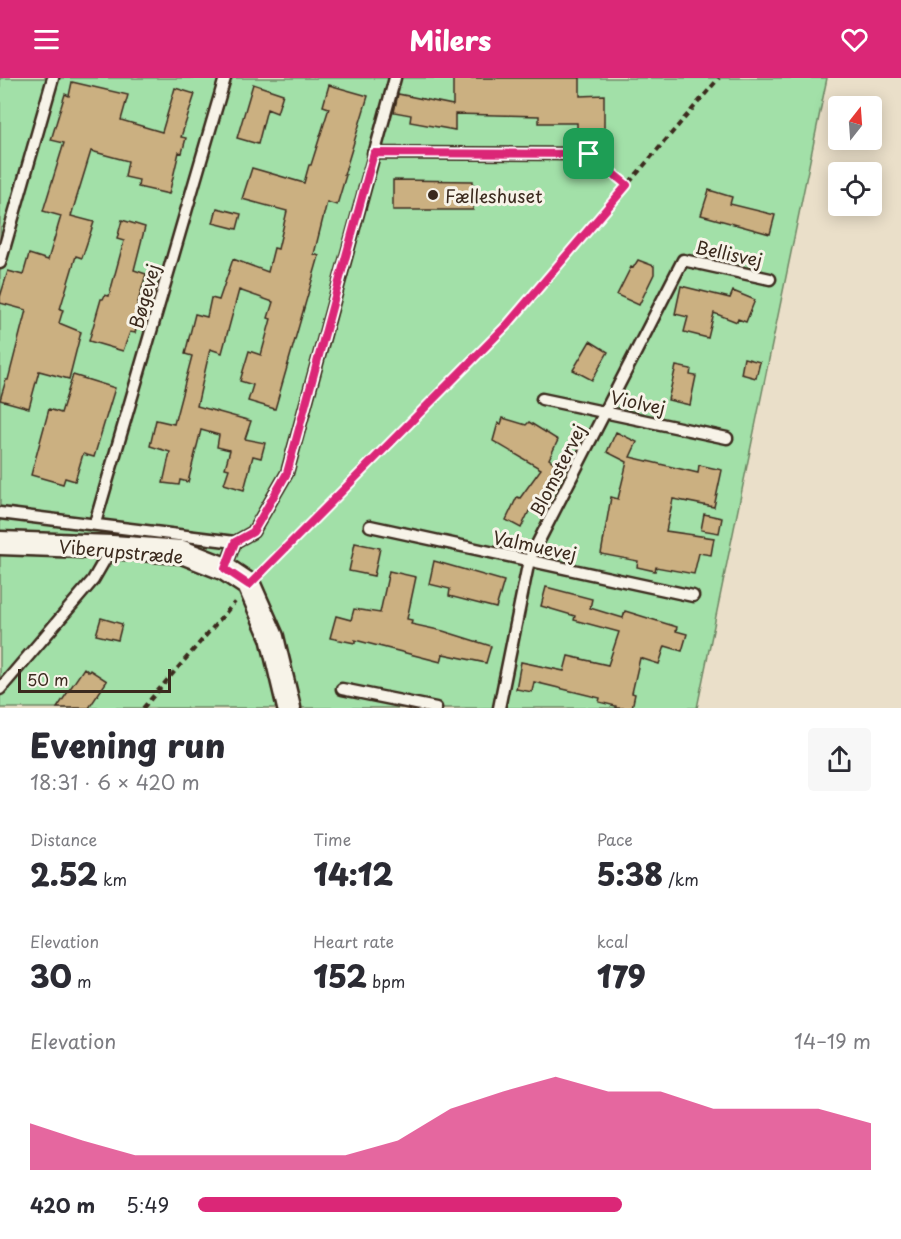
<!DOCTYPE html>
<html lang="en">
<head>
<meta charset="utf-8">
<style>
  :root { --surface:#fff; --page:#f7f7f7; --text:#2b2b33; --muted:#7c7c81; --accent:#db2777 }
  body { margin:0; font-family:"Playpen Sans",sans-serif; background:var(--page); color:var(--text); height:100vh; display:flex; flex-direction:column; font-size:22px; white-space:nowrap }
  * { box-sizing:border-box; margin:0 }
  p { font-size:20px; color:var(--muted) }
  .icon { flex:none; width:33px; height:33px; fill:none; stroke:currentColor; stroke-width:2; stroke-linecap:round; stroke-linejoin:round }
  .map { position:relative; height:630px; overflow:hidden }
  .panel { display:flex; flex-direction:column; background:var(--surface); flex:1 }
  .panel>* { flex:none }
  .needle { width:39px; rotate:17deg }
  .controls { position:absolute; left:828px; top:18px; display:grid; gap:12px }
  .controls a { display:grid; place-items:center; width:54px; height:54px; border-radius:6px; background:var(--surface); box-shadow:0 3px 15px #0003; font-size:30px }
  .scale { position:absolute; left:18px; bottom:15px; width:153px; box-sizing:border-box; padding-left:6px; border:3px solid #3b2a1e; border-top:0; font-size:16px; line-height:21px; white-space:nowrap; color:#3b2a1e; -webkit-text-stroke:4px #f7f3e8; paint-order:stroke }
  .pin { position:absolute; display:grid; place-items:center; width:51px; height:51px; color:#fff; margin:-26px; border-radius:12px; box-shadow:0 3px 9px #0006 }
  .round { display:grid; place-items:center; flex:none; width:63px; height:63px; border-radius:6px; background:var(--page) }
  .summary { display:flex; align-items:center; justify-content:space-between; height:102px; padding:0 30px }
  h1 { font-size:33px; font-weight:800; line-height:45px }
  .metrics { display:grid; grid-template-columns:repeat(3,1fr); gap:9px; height:102px; padding:6px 30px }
  .metrics div { display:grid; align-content:center }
  .metrics b { font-size:30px; font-weight:800 }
  .metrics small { font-size:16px; font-weight:400 }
  .metrics p { font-size:16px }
  .chart { height:168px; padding:12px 30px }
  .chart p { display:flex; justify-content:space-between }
  .chart svg { width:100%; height:108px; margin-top:6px; fill:var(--accent); opacity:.7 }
  ul { padding:0 30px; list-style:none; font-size:20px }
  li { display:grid; grid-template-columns:96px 72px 1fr; align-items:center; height:45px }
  li i { height:15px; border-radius:8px; background:var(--accent) }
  header { display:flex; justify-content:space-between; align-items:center; height:78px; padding:0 30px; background:var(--accent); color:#fff; font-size:27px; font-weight:800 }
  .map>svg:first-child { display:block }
  .green { fill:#a2e0a8; stroke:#6e8563; stroke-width:1.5 }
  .building { fill:#cbb081; stroke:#3b2a1e; stroke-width:1.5 }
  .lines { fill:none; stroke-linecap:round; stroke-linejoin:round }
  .service-casing { stroke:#3b2a1e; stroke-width:15 }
  .minor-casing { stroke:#3b2a1e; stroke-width:27 }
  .path { stroke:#3b2a1e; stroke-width:4; stroke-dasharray:6 4.5; stroke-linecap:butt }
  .service { stroke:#f7f3e8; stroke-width:10 }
  .minor { stroke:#f7f3e8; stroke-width:22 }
  .route-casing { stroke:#fff; stroke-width:12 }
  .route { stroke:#db2777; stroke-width:8 }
  .poi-dot { fill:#3b2a1e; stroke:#f7f3e8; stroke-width:2 }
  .labels { text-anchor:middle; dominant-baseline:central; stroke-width:6; stroke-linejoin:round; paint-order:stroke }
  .poi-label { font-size:18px; fill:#3b2a1e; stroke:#f7f3e8; text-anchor:start }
  .street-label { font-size:18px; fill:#3b2a1e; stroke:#f7f3e8 }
</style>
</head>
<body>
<header><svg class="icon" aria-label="menu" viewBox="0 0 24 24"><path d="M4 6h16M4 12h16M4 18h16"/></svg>Milers<svg class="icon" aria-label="heart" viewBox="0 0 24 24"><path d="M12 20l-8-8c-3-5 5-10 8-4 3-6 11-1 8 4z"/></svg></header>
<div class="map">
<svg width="901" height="630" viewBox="0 0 901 630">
  <rect width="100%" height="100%" fill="#eadfc9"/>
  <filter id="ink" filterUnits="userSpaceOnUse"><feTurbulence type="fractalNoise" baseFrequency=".0167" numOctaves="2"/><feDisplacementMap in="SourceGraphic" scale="12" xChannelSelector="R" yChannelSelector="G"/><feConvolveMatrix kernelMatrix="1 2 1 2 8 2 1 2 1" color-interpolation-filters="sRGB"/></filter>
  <g filter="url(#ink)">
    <path class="green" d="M0,0H827L697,630H0Z"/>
    <path class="building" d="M453,0H580V18L604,17V56H577V45H539V38L455,36V52L410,44L411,37L394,34L398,16L453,27Z
      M72,4L128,17L121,42L162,54L175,10L195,16L181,59L186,60L182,75L179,74L169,116L138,109L139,102L125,99L128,83L91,73L71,138L94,144L82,180L76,178L60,231L63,232L59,245L81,254L69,301L39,293L29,330L0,322L6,302H8L26,232L0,225V219L8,193L23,197L29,176L48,182L61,138L43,133L64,65L51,62L65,16L69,18Z
      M253,6L283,16L277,35L267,31L258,66L237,60Z
      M329,7L368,18L344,97H346L337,127L327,124L314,176L319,178L275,331L248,323L253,307L240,303L249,273L261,277L271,241L268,240L273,224L239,212L222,275L210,271L197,328L251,343L245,361L265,365L261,380L253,378L244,412L224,406L229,391L225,390L230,372L217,369L219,357L201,352L188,404L180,402L179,407L163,405L170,374L150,368L156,342L174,346L192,278L185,276L195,236L207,239L211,220L219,222L233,181L268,194L274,170L278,171L287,133L242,121L252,90L304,105L309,87H311L329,30L323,28Z
      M393,102L473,103V132H393Z
      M709,112L732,119L730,126L775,137L770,156L701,137Z
      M217,130L241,136L237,151L213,145Z
      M122,142L145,149L134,192L146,196L136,231L141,232L135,255L130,254L123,273L89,263L101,221H103L105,217L109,218L124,163L117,161Z
      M638,182L654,188V196L639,227L617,217L631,189L633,190Z
      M681,208L730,220L733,213L755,222L746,244L738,241L737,244L714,235L708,260L684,254L688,239L675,236Z
      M590,263L608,274L592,302L573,292Z
      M744,280L760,284L756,300L741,296Z
      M676,288L691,291L690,297L696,298L690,327L668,322Z
      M73,297L115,310L94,379L83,376L75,403L65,400L63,406L31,397L49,331L61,335Z
      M503,340L526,347L529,344L558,362L549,381L560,389L534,428L532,427L521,450L506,442L517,419L520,420L541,391L493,363L498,345L501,346Z
      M616,354L637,364L630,379L698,395L699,387L722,392L714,429L673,421L666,453L714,460L711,477L699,475L694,496L656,489L655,493L637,489L638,483L601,476L611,419L618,421L627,384L607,374Z
      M704,436L722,440L719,455L701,452Z
      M355,465L380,470L374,498L349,493Z
      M434,483L504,503L496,530L449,518L450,511L429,506Z
      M389,493L416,499L407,541L412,542L411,546L443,553L491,568L486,585L443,576L441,584L355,562V565L330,560L336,538L351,542L354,531L380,535Z
      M546,509L592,521L590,530L623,540L625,533L677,549L676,553L687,556L682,573L665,568L659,586L640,580L632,615L635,616L632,630H616V628L599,624L600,620L534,604L532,614L516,611L521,584L564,593L568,578L608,587L619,554L574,542L575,538L541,528Z
      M101,540L122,546L118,562L96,557Z
      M84,590L89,594L90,592L107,603L89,630H57Z"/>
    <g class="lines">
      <g class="service-casing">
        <path id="service" d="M373,75L589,76
          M0,185L53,0
          M542,321L727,360
          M0,435L235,464
          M95,445L225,0
          M370,448L693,518
          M235,464L253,454L287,395L395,0
          M225,491L235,464
          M0,611L93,502L112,469
          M342,611L436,630
          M499,630L529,482L683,182L770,201"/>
      </g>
      <g class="minor-casing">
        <path id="minor" d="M0,465L112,469L182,474L225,491L249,507L272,559L289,630"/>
      </g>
      <path class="path" d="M599,84L627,107
        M262,494L507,247L719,0
        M143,630L235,524"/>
      <use href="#service" class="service"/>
      <use href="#minor" class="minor"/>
    </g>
  </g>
  <g class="lines" filter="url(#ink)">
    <g class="route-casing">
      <path id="route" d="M374,75L589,76L627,107L507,247L249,507L225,491L235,464L253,454L287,395Z"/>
    </g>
    <use href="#route" class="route"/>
  </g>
  <circle class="poi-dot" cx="433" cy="117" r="6"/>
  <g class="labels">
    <g class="poi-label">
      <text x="445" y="117">Fælleshuset</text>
    </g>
    <g class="street-label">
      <text transform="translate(729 175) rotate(12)">Bellisvej</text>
      <text transform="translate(144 218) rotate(-74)">Bøgevej</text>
      <text transform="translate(638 324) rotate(12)">Violvej</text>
      <text transform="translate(557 392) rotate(-63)">Blomstervej</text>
      <text transform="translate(535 467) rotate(12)">Valmuevej</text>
      <text transform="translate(121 473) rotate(5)">Viberupstræde</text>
    </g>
  </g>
</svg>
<div class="controls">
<a><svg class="needle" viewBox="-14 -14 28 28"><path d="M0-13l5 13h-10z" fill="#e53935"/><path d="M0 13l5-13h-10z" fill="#7c7c81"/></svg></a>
<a><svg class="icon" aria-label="locate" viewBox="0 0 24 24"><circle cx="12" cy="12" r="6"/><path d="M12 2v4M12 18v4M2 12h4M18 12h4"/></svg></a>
</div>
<div class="scale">50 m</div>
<div class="pin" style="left:589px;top:76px;background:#1e9e55"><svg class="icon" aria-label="arrive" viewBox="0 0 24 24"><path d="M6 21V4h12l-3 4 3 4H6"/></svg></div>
</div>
<section class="panel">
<div class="summary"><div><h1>Evening run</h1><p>18:31 · 6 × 420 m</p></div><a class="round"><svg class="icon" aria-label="share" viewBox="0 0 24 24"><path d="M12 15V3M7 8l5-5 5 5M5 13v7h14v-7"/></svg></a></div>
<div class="metrics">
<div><p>Distance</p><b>2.52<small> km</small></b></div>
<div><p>Time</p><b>14:12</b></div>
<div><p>Pace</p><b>5:38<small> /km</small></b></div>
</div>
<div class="metrics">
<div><p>Elevation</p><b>30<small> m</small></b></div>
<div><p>Heart rate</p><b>152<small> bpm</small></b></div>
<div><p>kcal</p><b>179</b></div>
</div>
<div class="chart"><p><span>Elevation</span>14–19 m</p>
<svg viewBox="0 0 160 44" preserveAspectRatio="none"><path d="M0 44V25L10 32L20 38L30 38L40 38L50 38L60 38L70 32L80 19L90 12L100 6L110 12L120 12L130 19L140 19L150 19L160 25V44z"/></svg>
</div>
<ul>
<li><b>420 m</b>5:49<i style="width:63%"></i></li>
</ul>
</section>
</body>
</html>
